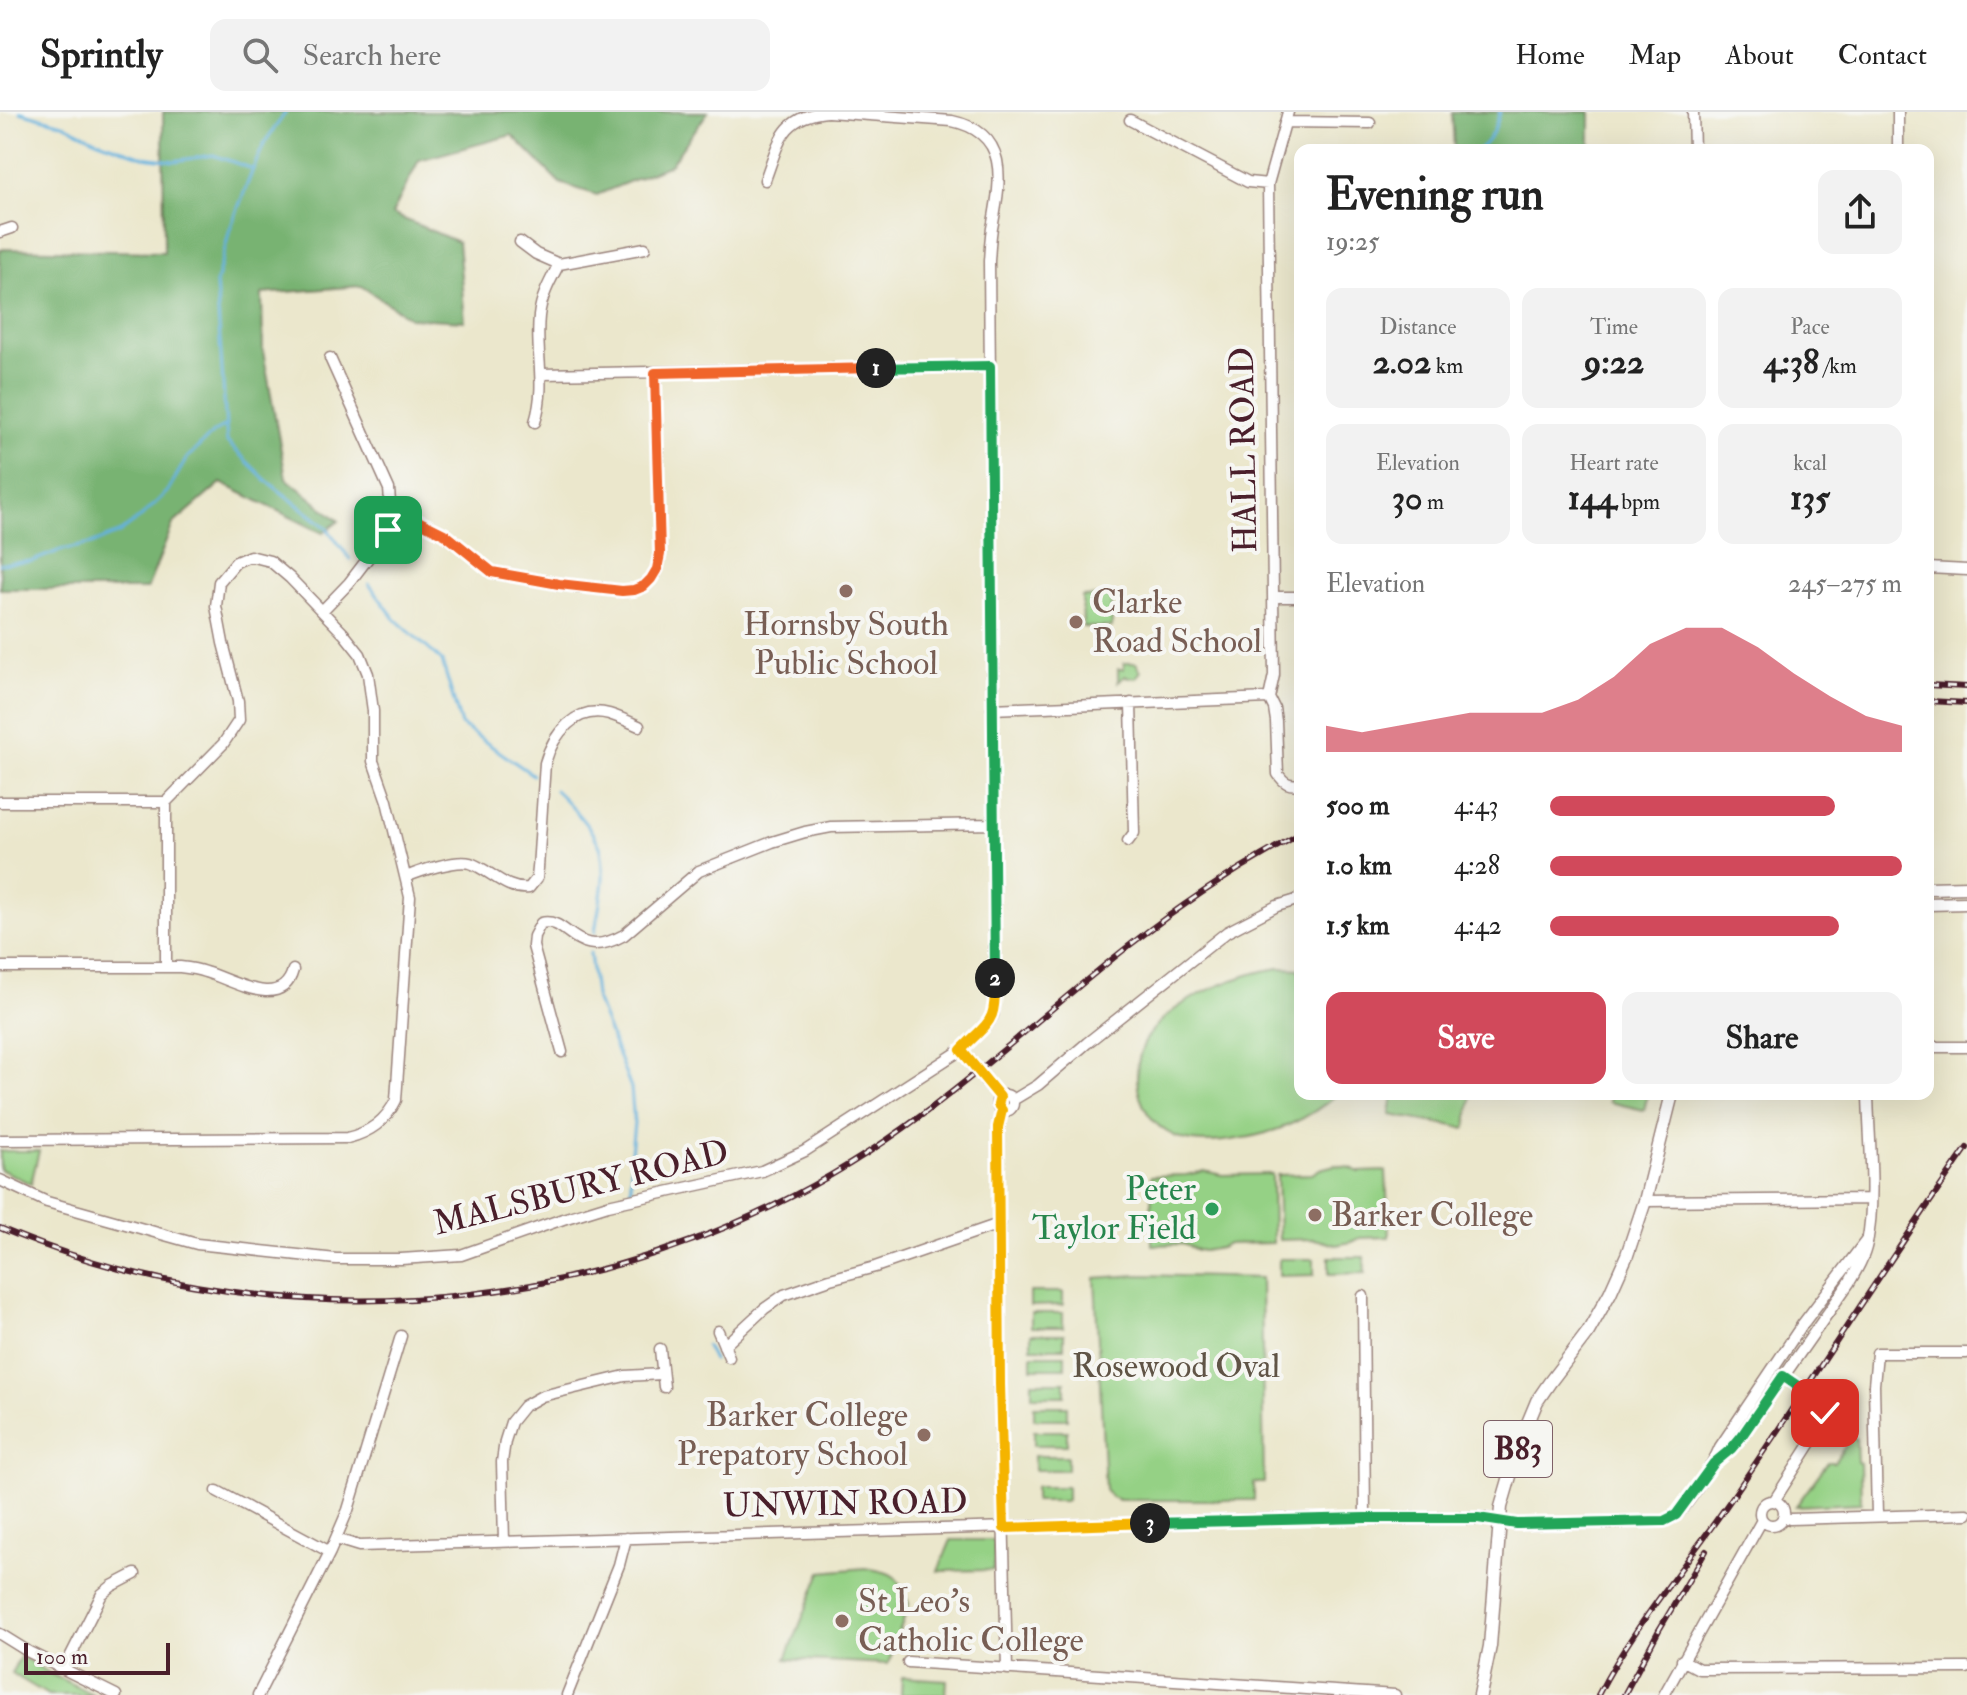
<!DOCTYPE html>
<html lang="en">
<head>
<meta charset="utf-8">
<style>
  :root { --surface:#fff; --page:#f2f2f2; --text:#222; --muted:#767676; --line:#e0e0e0; --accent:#d1495b }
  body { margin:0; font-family:"IM FELL Double Pica",serif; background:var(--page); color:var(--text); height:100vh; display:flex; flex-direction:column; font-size:30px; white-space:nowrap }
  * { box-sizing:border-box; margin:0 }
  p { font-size:26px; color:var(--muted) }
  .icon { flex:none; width:44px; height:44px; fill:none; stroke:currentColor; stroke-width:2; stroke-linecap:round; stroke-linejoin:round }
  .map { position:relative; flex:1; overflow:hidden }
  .drawer { position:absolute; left:1294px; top:32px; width:640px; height:956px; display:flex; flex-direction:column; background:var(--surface); border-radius:16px; box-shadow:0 8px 32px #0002 }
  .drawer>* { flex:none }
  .scale { position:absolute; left:24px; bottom:20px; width:146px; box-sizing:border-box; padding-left:8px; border:4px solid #4a1f2b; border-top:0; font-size:22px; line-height:28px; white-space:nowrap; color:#4a1f2b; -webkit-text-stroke:6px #f6f6f2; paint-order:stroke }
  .pin { position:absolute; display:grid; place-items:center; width:68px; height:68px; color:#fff; margin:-34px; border-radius:16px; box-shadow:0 4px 12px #0006 }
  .km { position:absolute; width:40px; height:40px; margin:-20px; border-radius:50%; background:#222; color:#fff; font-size:22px; line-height:40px; text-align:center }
  .round { display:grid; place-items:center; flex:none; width:84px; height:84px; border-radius:16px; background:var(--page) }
  .overview { display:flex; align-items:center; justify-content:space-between; height:136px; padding:0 32px }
  h1 { font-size:44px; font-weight:700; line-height:60px }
  .metrics { display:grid; grid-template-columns:repeat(3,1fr); gap:12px; height:136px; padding:8px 32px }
  .metrics div { display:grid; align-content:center; border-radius:16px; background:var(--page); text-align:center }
  .metrics b { font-size:34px; font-weight:700 }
  .metrics small { font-size:22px; font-weight:400 }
  .metrics p { font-size:22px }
  .chart { height:224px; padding:16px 32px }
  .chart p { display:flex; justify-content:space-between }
  .chart svg { width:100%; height:144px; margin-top:8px; fill:var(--accent); opacity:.7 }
  .button { display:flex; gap:16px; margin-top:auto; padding:16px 32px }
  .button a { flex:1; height:92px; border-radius:16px; background:var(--accent); color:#fff; font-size:32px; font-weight:700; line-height:92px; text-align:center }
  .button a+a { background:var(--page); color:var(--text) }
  ul { padding:0 32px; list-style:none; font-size:26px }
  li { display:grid; grid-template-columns:128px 96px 1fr; align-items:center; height:60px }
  li i { height:20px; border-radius:10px; background:var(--accent) }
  header { display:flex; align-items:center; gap:48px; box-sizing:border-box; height:112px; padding:0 40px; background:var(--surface); border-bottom:2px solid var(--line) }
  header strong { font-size:38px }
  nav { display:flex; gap:44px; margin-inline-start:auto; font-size:28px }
  .search { width:560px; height:72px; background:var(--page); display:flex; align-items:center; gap:20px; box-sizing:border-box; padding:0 28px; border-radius:16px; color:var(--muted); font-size:30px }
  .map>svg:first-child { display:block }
  .green { fill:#95d185; stroke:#707858; stroke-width:2 }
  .forest { fill:#78b372; stroke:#61694e; stroke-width:2 }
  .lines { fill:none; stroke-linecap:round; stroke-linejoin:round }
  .stream { stroke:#63b1dd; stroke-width:3 }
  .minor-casing { stroke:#9a837c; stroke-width:13 }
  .major-casing { stroke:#9a837c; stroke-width:15 }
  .minor { stroke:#fff; stroke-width:10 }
  .major { stroke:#fff; stroke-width:12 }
  .rail-casing { stroke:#4a1f2b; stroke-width:6 }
  .rail { stroke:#f6f6f2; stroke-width:3; stroke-dasharray:9; stroke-linecap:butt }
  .minor-bridge-casing { stroke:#9a837c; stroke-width:13; stroke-linecap:butt }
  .minor-bridge { stroke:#fff; stroke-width:10 }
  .split-1-casing { stroke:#fff; stroke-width:16 }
  .split-2-casing { stroke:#fff; stroke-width:16 }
  .split-3-casing { stroke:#fff; stroke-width:16 }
  .split-4-casing { stroke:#fff; stroke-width:16 }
  .split-1 { stroke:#f0652b; stroke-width:10 }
  .split-2 { stroke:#22a559; stroke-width:10 }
  .split-3 { stroke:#f5b400; stroke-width:10 }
  .split-4 { stroke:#22a559; stroke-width:10 }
  .education-dot { fill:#8d6e63; stroke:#f6f6f2; stroke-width:3 }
  .leisure-dot { fill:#2e9e5b; stroke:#f6f6f2; stroke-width:3 }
  .labels { text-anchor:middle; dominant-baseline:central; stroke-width:8; stroke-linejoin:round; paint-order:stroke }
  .shield { fill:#f6f6f2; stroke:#7e6067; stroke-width:2 }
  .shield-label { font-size:32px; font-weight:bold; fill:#4a1f2b }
  .street-label { font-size:34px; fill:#4a1f2b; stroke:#f6f6f2 }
  .education-label { font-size:34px; fill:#785e54; stroke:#f6f6f2; text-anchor:start }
  .leisure-label { font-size:34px; fill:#27864d; stroke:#f6f6f2; text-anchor:end }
  .park-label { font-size:34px; fill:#605446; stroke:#f6f6f2 }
</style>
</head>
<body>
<header>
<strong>Sprintly</strong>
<div class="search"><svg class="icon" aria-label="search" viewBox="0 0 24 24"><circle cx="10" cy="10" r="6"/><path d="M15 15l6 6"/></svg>Search here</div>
<nav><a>Home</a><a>Map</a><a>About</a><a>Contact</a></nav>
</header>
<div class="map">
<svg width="1967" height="1583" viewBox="0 0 1967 1583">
  <rect width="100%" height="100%" fill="#f6f6f2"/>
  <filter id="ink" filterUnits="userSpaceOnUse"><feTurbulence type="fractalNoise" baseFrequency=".0125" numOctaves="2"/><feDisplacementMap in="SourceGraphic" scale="16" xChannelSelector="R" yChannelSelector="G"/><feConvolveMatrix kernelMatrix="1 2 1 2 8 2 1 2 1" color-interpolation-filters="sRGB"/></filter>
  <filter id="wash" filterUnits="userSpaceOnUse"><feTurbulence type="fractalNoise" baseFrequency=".006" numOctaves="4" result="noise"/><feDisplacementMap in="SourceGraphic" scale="32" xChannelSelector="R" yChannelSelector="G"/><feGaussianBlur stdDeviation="1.8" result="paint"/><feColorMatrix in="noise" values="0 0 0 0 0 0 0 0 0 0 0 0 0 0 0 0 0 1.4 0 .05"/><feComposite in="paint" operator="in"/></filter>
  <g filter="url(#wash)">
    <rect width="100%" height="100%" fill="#ebe7cc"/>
    <path class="green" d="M1111,484L1112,515H1083L1082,485Z
      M1124,551H1136L1141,559L1136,566L1125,564L1118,570V557H1124Z
      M1279,856L1300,857V982H1337C1310,1007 1274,1022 1238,1027C1220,1030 1200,1032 1183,1027C1132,1012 1123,947 1158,912C1186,883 1240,862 1279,856Z
      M1393,982H1472L1466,1016L1390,1003Z
      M1611,982H1648L1644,998L1609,990Z
      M0,1039H39L31,1072L0,1057Z
      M1335,1053L1351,1056L1359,1060L1386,1059L1389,1125L1360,1126L1351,1130L1336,1133L1315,1127L1279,1128L1277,1063L1312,1062L1320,1057Z
      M1204,1059L1222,1063L1272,1062L1273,1131L1228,1132L1220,1136L1204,1139L1197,1138L1183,1132L1152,1133L1151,1064L1186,1063Z
      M1364,1145L1365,1161L1329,1162V1145Z
      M1279,1147H1314V1163L1279,1164Z
      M1139,1163L1261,1166L1264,1371H1254V1388H1119L1111,1385L1105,1377L1095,1166Z
      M1030,1180H1063V1193L1030,1194Z
      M1031,1201H1063V1215H1031Z
      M1031,1222H1064V1236H1031Z
      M1032,1243H1065V1256H1032Z
      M1032,1270H1065V1284H1032Z
      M1034,1294H1067V1307H1034Z
      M1034,1319H1067V1333H1034Z
      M1852,1325L1856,1327L1857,1350L1860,1351L1861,1391L1796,1394L1828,1350H1834Z
      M1034,1344H1067V1358H1034Z
      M1035,1375H1067V1389H1035Z
      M951,1428H994V1458L938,1459Z
      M865,1456C897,1462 896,1461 909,1492L888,1552L786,1547L821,1460Z
      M21,1544L49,1561L94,1583H48L11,1561Z
      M902,1565L947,1568L946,1583H901Z"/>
    <path class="forest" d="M163,0H708L670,53L597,83L560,71L512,23L419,48L392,102L458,130L465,209L410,206L361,174L262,182L263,239L286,366L339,409L323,421L221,371L173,412L147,477H0V137L164,140Z
      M1452,0H1590V38H1454Z"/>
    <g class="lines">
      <path class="stream" d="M20,0L63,12L96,28L143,45L174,49L213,43L253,57
        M286,0L265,30L253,57L230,117L216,171L227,330L267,369L326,415L350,447
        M1478,38C1491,28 1496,15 1500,0
        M0,452L33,449L61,438L91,432L119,421L142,404L167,380L187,346L214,320L225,314
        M369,472L395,507L442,549L461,613L533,663
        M555,678C568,690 597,722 601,738C607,766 599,793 595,820
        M590,841L595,884L631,976L634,1011L631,1040V1081
        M706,1234L713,1248"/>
    </g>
  </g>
  <g filter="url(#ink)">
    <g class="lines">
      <g class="minor-casing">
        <path id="minor" d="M1288,0L1268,72L1274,563L1269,586L1274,596L1276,609L1278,662C1284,671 1289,674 1300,672
          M1693,0L1694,38
          M1130,8L1248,70L1268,72
          M1285,10L1370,11
          M1898,38V0
          M765,68C779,31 781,4 827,0
          M0,120L12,116
          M520,130L536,142L559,152
          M542,262L990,254
          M535,310C547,271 535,242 539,204C541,185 550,169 559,152L645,136
          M391,403L418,409L446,423L492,460L559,472L622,479L634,478L644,474L651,467L657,457L660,442L655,261
          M1928,456L1967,458
          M1273,485H1300
          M322,499L349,471L375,437L388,418L391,403L389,377L330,246
          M992,597L1269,586
          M0,690H166
          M166,690V855
          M1128,729L1134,721L1131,591
          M406,765C420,759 456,747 470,751C491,758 505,779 529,776L537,766L538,756L545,651C553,622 576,593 609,602C619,605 630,610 639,614
          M0,855H180C189,856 197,857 205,860C231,867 282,900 293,858
          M1928,935H1967
          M562,940L533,834L534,824L541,811C570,804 573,851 624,823L699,759L772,730L805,720L831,715L993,712
          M997 991a8 8 0 1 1 16 0a8 8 0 1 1-16 0Z
          M1013,988L1038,973L1087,931L1227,820L1277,794L1300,787
          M1002,998L998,1015L1000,1272L1007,1557
          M0,1028L347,1026C369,1021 386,1009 396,988L410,785L387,689L373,649V599L368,562L360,542L344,522L290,466L270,449L250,444L236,450L219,470L216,494L223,531L238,589L239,608L223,632L166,690
          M0,1068L47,1090L197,1132L336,1147H401L461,1143L563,1107L608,1093L762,1059L805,1039L961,938L989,910L993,903L995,883L989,149C990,137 990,124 993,111C1001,67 1009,21 952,9L828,0
          M1645,1089L1871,1087
          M1363,1184L1365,1406
          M718,1219L729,1245
          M724,1234L764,1197L784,1183L830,1167L875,1155L999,1112
          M660,1237L664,1275
          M1715,1349L1731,1337L1741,1325L1849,1171C1856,1159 1864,1146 1867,1131C1876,1086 1869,1029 1868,982
          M217,1379L330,1440
          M1760 1401a12 12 0 1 1 24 0a12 12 0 1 1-24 0Z
          M1774,1389L1823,1312L1825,1298L1818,1288
          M1877,1404L1874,1273L1877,1241H1967
          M1784,1405L1790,1407L1967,1402
          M336,1427L359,1434L1283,1407L1483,1406L1517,1412H1537L1664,1409C1668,1407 1672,1406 1676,1403C1689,1392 1713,1352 1720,1335L1802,1213L1868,1126
          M504,1429L502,1350L505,1329L511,1310L524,1294L542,1284L625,1264L662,1262
          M0,1522L29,1540L116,1583
          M1682,1548L1699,1557L1967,1556
          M908,1550L1395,1583
          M64,1557L102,1482L112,1474L135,1462
          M258,1583L330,1440L348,1398L401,1224
          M567,1583L619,1453L626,1426
          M1664,1583L1762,1408"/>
      </g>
      <g class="major-casing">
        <path id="major" d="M1928,776L1967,775
          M1928,792L1967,791
          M1480,1583L1490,1534L1501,1395L1520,1330L1537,1289L1550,1270L1588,1220L1610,1181L1627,1143L1645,1089L1672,982"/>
      </g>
      <use href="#minor" class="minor"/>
      <use href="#major" class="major"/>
      <g class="rail-casing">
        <path id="rail" d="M1928,573L1967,575
          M1928,589L1967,591
          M0,1116C295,1241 644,1202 904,1016C983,960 1054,892 1130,833C1183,791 1240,754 1300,722
          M1598,1583C1633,1515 1682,1458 1725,1396C1807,1277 1884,1155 1967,1036
          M1624,1583L1659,1518L1706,1439"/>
      </g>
      <use href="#rail" class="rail"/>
      <g class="minor-bridge-casing">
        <path id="minor-bridge" d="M970,949L992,976
          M1794,1272L1818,1288"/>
      </g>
      <use href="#minor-bridge" class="minor-bridge"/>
    </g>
  </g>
  <g class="lines" filter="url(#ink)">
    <g class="split-1-casing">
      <path id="split-1" d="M388,418L391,403L418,409L446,423L492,460L559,472L622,479L634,478L644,474L651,467L657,457L660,442L655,261L876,256"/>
    </g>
    <g class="split-2-casing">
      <path id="split-2" d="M876,256L990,254L995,866"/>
    </g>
    <g class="split-3-casing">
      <path id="split-3" d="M995,866C996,912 991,907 961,938L1000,985L998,993L1002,998L998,1015L1000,1272L1004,1416L1150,1411"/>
    </g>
    <g class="split-4-casing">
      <path id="split-4" d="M1150,1411L1365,1406H1478L1517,1412L1664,1409L1676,1403L1714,1351L1731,1337L1741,1325L1783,1264L1821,1290L1825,1301"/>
    </g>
    <use href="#split-1" class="split-1"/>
    <use href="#split-2" class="split-2"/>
    <use href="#split-3" class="split-3"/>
    <use href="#split-4" class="split-4"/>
  </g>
  <g class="education-dot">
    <circle cx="846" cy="479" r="8"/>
    <circle cx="1076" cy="510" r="8"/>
    <circle cx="1315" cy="1103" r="8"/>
    <circle cx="924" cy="1323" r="8"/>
    <circle cx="842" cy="1509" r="8"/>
  </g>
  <circle class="leisure-dot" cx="1212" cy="1097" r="8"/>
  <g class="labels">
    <rect class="shield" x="1484" y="1309" width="68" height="56" rx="6"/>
    <g class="shield-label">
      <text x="1518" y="1337">B83</text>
    </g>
    <g class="street-label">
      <text transform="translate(1244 338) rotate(-91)">HALL ROAD</text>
      <text transform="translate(581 1076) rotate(-14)">MALSBURY ROAD</text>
      <text transform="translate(845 1392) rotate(-1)">UNWIN ROAD</text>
    </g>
    <g class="education-label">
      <text x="1092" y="490">Clarke<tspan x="1092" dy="39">Road School</tspan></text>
      <text x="846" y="512" text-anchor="middle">Hornsby South<tspan x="846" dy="39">Public School</tspan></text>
      <text x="1331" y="1103">Barker College</text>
      <text x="908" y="1303" text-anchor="end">Barker College<tspan x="908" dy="39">Prepatory School</tspan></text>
      <text x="858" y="1489">St Leo's<tspan x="858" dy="39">Catholic College</tspan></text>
    </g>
    <g class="leisure-label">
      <text x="1196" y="1077">Peter<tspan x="1196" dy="39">Taylor Field</tspan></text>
    </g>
    <g class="park-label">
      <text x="1176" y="1254">Rosewood Oval</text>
    </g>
  </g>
</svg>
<div class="scale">100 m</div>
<div class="pin" style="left:388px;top:418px;background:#1e9e55"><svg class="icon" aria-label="arrive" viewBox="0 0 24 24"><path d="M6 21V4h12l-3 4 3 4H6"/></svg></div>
<div class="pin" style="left:1825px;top:1301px;background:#d93025"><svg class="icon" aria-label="check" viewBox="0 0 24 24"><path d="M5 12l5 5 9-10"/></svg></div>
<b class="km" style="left:876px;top:256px">1</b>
<b class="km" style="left:995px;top:866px">2</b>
<b class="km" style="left:1150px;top:1411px">3</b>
<section class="drawer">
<div class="overview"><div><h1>Evening run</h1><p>19:25</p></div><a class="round"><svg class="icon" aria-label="share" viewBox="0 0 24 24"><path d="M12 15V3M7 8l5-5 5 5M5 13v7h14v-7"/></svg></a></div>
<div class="metrics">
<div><p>Distance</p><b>2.02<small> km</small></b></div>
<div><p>Time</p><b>9:22</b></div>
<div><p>Pace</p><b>4:38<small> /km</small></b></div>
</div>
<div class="metrics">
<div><p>Elevation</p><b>30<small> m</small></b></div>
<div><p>Heart rate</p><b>144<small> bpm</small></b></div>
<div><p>kcal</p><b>135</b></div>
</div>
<div class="chart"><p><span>Elevation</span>245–275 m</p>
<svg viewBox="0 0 160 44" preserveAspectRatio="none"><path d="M0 44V36L10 38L20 36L30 34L40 32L50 32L60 32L70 28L80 21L90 11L100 6L110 6L120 12L130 20L140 27L150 33L160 36V44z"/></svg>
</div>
<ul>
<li><b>500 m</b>4:43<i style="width:81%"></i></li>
<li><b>1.0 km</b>4:28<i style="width:100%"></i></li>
<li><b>1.5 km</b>4:42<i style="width:82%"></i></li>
</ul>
<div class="button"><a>Save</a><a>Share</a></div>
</section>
</div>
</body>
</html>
